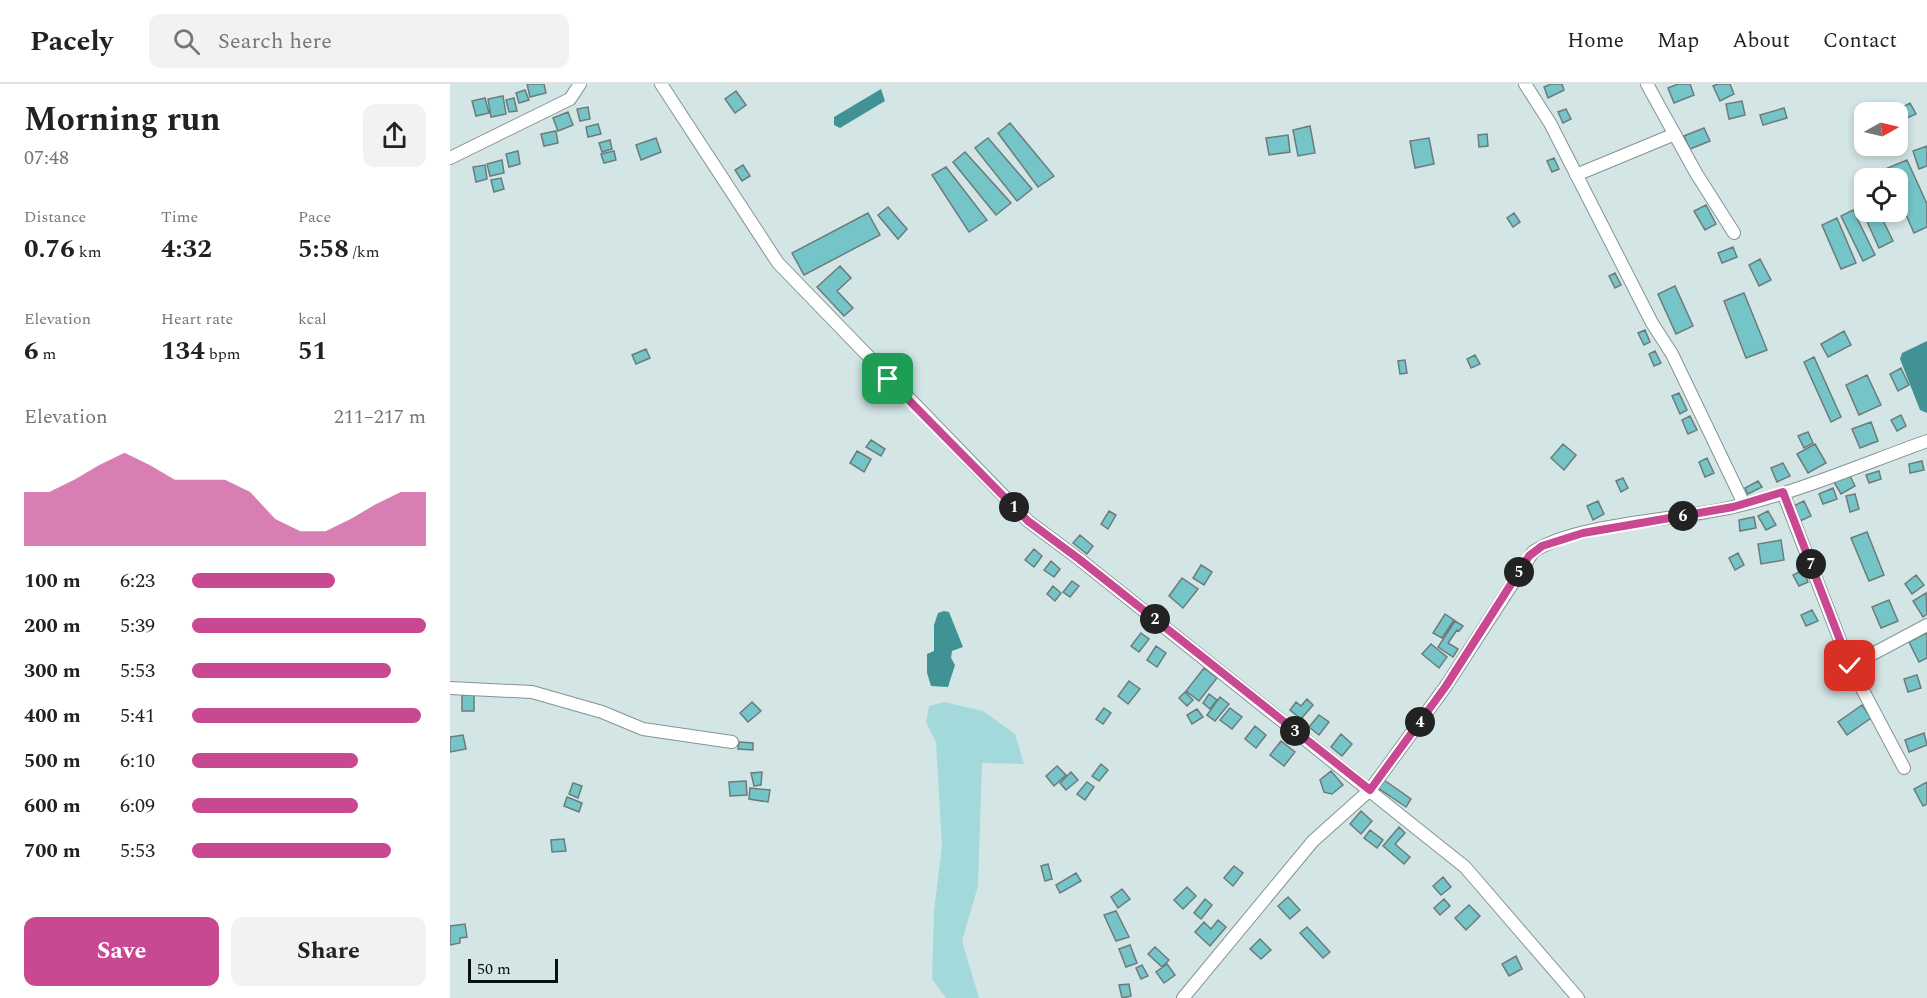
<!DOCTYPE html>
<html lang="en">
<head>
<meta charset="utf-8">
<style>
  :root { --surface:#fff; --page:#f2f2f2; --text:#222; --muted:#767676; --line:#e0e0e0; --accent:#c94892 }
  body { margin:0; font-family:Spectral,serif; background:var(--page); color:var(--text); height:100vh; display:flex; flex-direction:column; font-size:22px; white-space:nowrap }
  * { box-sizing:border-box; margin:0 }
  p { font-size:20px; color:var(--muted) }
  .icon { flex:none; width:33px; height:33px; fill:none; stroke:currentColor; stroke-width:2; stroke-linecap:round; stroke-linejoin:round }
  .map { position:relative; flex:1; overflow:hidden }
  .panel { display:flex; flex-direction:column; background:var(--surface); width:450px }
  .panel>* { flex:none }
  .needle { width:39px; rotate:82deg }
  .buttons { position:absolute; left:1404px; top:18px; display:grid; gap:12px }
  .buttons a { display:grid; place-items:center; width:54px; height:54px; border-radius:12px; background:var(--surface); box-shadow:0 3px 9px #0003; font-size:30px }
  .scale { position:absolute; left:18px; bottom:15px; width:90px; box-sizing:border-box; padding-left:6px; border:3px solid #0a1011; border-top:0; font-size:16px; line-height:21px; white-space:nowrap; color:#0a1011; -webkit-text-stroke:4px #d4e5e6; paint-order:stroke }
  .pin { position:absolute; display:grid; place-items:center; width:51px; height:51px; color:#fff; margin:-26px; border-radius:12px; box-shadow:0 3px 9px #0006 }
  .km { position:absolute; width:30px; height:30px; margin:-15px; border-radius:50%; background:#222; color:#fff; font-size:16px; line-height:30px; text-align:center }
  .round { display:grid; place-items:center; flex:none; width:63px; height:63px; border-radius:12px; background:var(--page) }
  .head { display:flex; align-items:center; justify-content:space-between; height:102px; padding:0 24px }
  h1 { font-size:33px; font-weight:700; line-height:45px }
  .figures { display:grid; grid-template-columns:repeat(3,1fr); gap:9px; height:102px; padding:6px 24px }
  .figures div { display:grid; align-content:center }
  .figures b { font-size:26px; font-weight:700 }
  .figures small { font-size:16px; font-weight:400 }
  .figures p { font-size:16px }
  .chart { height:168px; padding:12px 24px }
  .chart p { display:flex; justify-content:space-between }
  .chart svg { width:100%; height:108px; margin-top:6px; fill:var(--accent); opacity:.7 }
  .primary-button { display:flex; gap:12px; margin-top:auto; padding:12px 24px }
  .primary-button a { flex:1; height:69px; border-radius:12px; background:var(--accent); color:#fff; font-size:24px; font-weight:700; line-height:69px; text-align:center }
  .primary-button a+a { background:var(--page); color:var(--text) }
  ul { padding:0 24px; list-style:none; font-size:20px }
  li { display:grid; grid-template-columns:96px 72px 1fr; align-items:center; height:45px }
  li i { height:15px; border-radius:8px; background:var(--accent) }
  header { display:flex; align-items:center; gap:36px; box-sizing:border-box; height:84px; padding:0 30px; background:var(--surface); border-bottom:2px solid var(--line) }
  header strong { font-size:28px }
  nav { display:flex; gap:33px; margin-inline-start:auto; font-size:21px }
  .search { width:420px; height:54px; background:var(--page); display:flex; align-items:center; gap:15px; box-sizing:border-box; padding:0 21px; border-radius:12px; color:var(--muted); font-size:22px }
  main { display:flex; flex:1; min-height:0 }
  .map>svg:first-child { display:block }
  .green { fill:#a4d9db }
  .water { fill:#419295 }
  .building { fill:#75c5c8; stroke:#6c7b7c; stroke-width:1.5 }
  .lines { fill:none; stroke-linecap:round; stroke-linejoin:round }
  .street-casing { stroke:#849495; stroke-width:14 }
  .street { stroke:#fff; stroke-width:12 }
  .route-casing { stroke:#fff; stroke-width:12 }
  .route { stroke:#c94892; stroke-width:8 }
</style>
</head>
<body>
<header>
<strong>Pacely</strong>
<div class="search"><svg class="icon" aria-label="search" viewBox="0 0 24 24"><circle cx="10" cy="10" r="6"/><path d="M15 15l6 6"/></svg>Search here</div>
<nav><a>Home</a><a>Map</a><a>About</a><a>Contact</a></nav>
</header>
<main>
<section class="panel">
<div class="head"><div><h1>Morning run</h1><p>07:48</p></div><a class="round"><svg class="icon" aria-label="share" viewBox="0 0 24 24"><path d="M12 15V3M7 8l5-5 5 5M5 13v7h14v-7"/></svg></a></div>
<div class="figures">
<div><p>Distance</p><b>0.76<small> km</small></b></div>
<div><p>Time</p><b>4:32</b></div>
<div><p>Pace</p><b>5:58<small> /km</small></b></div>
</div>
<div class="figures">
<div><p>Elevation</p><b>6<small> m</small></b></div>
<div><p>Heart rate</p><b>134<small> bpm</small></b></div>
<div><p>kcal</p><b>51</b></div>
</div>
<div class="chart"><p><span>Elevation</span>211–217 m</p>
<svg viewBox="0 0 160 44" preserveAspectRatio="none"><path d="M0 44V22L10 22L20 17L30 11L40 6L50 11L60 17L70 17L80 17L90 22L100 33L110 38L120 38L130 33L140 27L150 22L160 22V44z"/></svg>
</div>
<ul>
<li><b>100 m</b>6:23<i style="width:61%"></i></li>
<li><b>200 m</b>5:39<i style="width:100%"></i></li>
<li><b>300 m</b>5:53<i style="width:85%"></i></li>
<li><b>400 m</b>5:41<i style="width:98%"></i></li>
<li><b>500 m</b>6:10<i style="width:71%"></i></li>
<li><b>600 m</b>6:09<i style="width:71%"></i></li>
<li><b>700 m</b>5:53<i style="width:85%"></i></li>
</ul>
<div class="primary-button"><a>Save</a><a>Share</a></div>
</section>
<div class="map">
<svg width="1477" height="914" viewBox="0 0 1477 914">
  <rect width="100%" height="100%" fill="#d4e5e6"/>
  <path class="green" d="M494,618L533,627L565,650L574,680L532,679L528,802L512,857L529,914H496L482,895L484,828L492,762L486,658L476,638L479,622Z"/>
  <path class="water" d="M431,5L435,17L390,44L384,41V33Z
    M1477,257V329L1470,326L1450,275L1452,269Z
    M494,527L499,528L513,563L502,567L501,574L505,581L498,603L481,602L477,589V570L484,567V541L488,529Z"/>
  <path class="building" d="M77,0H94L96,9L80,13Z
    M1101,0H1112L1114,6L1098,14L1094,3Z
    M1228,0H1240L1244,11L1224,19L1218,4Z
    M1268,0H1280L1284,10L1270,17L1263,2Z
    M75,6L79,16L69,19L66,9Z
    M286,7L296,21L285,29L275,15Z
    M53,12L56,30L41,33L38,15Z
    M35,14L39,29L26,32L22,17Z
    M64,14L67,27L59,28L56,16Z
    M1292,17L1295,31L1279,35L1276,20Z
    M1460,19L1466,30L1457,34L1451,24Z
    M138,23L140,35L130,37L127,25Z
    M1334,24L1337,34L1313,41L1310,31Z
    M1116,25L1121,35L1113,39L1108,28Z
    M118,28L123,41L108,47L103,34Z
    M560,39L604,92L588,103L548,49Z
    M148,40L151,50L138,53L136,43Z
    M860,42L865,69L848,72L843,46Z
    M1254,44L1260,57L1240,65L1234,52Z
    M106,47L108,59L94,62L91,50Z
    M1037,50L1038,62L1029,63L1028,51Z
    M838,51L840,68L819,71L816,54Z
    M206,54L211,68L191,76L186,61Z
    M538,54L582,105L567,117L525,64Z
    M979,54L984,80L965,84L960,57Z
    M160,56L162,65L152,68L149,59Z
    M1477,62V82L1469,85L1463,67Z
    M68,67L70,80L59,83L56,70Z
    M164,67L166,76L154,79L151,70Z
    M515,68L561,119L546,131L503,78Z
    M1104,74L1109,85L1102,88L1097,77Z
    M52,76L54,89L40,92L37,80Z
    M1457,76L1477,120V143L1464,149L1448,112V94H1440L1435,85Z
    M35,81L37,95L26,98L23,83Z
    M293,81L300,92L292,97L285,86Z
    M496,83L537,136L519,148L482,91Z
    M51,94L54,105L44,108L41,96Z
    M1414,120V128H1429L1443,157L1429,164L1410,122Z
    M1256,121L1266,140L1255,146L1244,127Z
    M438,123L457,145L448,155L428,131Z
    M1403,126L1425,171L1413,177L1391,132Z
    M418,129L430,151L354,191L342,169Z
    M1064,129L1070,138L1063,143L1057,134Z
    M1387,134L1406,179L1391,185L1372,141Z
    M1283,163L1287,173L1272,179L1268,169Z
    M1310,175L1321,196L1309,202L1299,181Z
    M390,182L401,194L387,207L403,224L394,232L367,203Z
    M1165,189L1171,201L1165,204L1159,192Z
    M1225,202L1243,242L1226,250L1208,210Z
    M1294,209L1317,266L1296,274L1274,217Z
    M1195,246L1200,258L1194,261L1188,249Z
    M1394,247L1401,261L1378,273L1371,260Z
    M196,265L200,274L186,280L182,271Z
    M1205,267L1211,279L1204,282L1199,270Z
    M1025,271L1030,280L1021,284L1017,275Z
    M1364,273L1391,333L1381,338L1354,278Z
    M955,276L957,289L950,290L948,277Z
    M1451,284L1459,301L1448,307L1440,290Z
    M1417,291L1431,321L1409,331L1396,301Z
    M1229,309L1237,326L1230,330L1222,312Z
    M1451,331L1456,342L1447,347L1441,336Z
    M1240,332L1247,346L1238,350L1232,336Z
    M1421,338L1428,357L1410,364L1402,345Z
    M1358,348L1363,359L1354,364L1348,352Z
    M421,356L435,365L431,372L416,363Z
    M1113,360L1126,371L1114,386L1101,374Z
    M1365,360L1376,379L1358,389L1347,370Z
    M407,367L421,375L414,388L400,379Z
    M1257,374L1264,389L1255,393L1249,378Z
    M1472,377L1474,386L1460,389L1459,380Z
    M1333,379L1340,392L1327,398L1321,384Z
    M1429,387L1431,395L1419,399L1416,391Z
    M1399,390L1405,402L1391,410L1384,398Z
    M1173,394L1178,404L1171,408L1166,397Z
    M1308,397L1312,403L1298,410L1295,404Z
    M1383,404L1387,415L1373,420L1369,410Z
    M1405,410L1409,425L1400,428L1396,412Z
    M1148,417L1154,430L1143,436L1137,422Z
    M1354,417L1361,432L1348,438L1341,423Z
    M659,427L666,431L658,445L651,440Z
    M1318,427L1326,441L1316,446L1308,432Z
    M1304,433L1306,444L1290,447L1289,436Z
    M1417,448L1434,491L1419,497L1401,454Z
    M630,451L643,462L637,470L623,459Z
    M1331,456L1334,476L1311,480L1308,460Z
    M584,465L592,472L584,483L575,476Z
    M1288,469L1294,481L1285,486L1279,474Z
    M601,477L610,485L604,493L594,486Z
    M751,481L762,488L754,501L743,494Z
    M1353,486L1358,498L1349,502L1343,491Z
    M1466,491L1474,501L1462,510L1455,500Z
    M732,494L748,505L733,524L719,512Z
    M622,497L629,502L620,513L613,508Z
    M603,502L611,509L605,517L597,510Z
    M1476,509L1477,530L1473,533L1463,517Z
    M1439,516L1448,537L1431,544L1422,523Z
    M1362,526L1368,537L1356,542L1351,531Z
    M995,530L1004,536L992,554L983,549Z
    M1005,537L1013,542L1009,547L1007,546L998,559L1008,565L1003,573L988,563Z
    M691,549L699,555L689,568L681,562Z
    M1477,549V574L1469,578L1459,558Z
    M981,560L997,573L989,584L972,570Z
    M706,562L716,569L707,583L697,576Z
    M754,584L767,594L749,617L736,607Z
    M1467,591L1471,604L1458,608L1454,595Z
    M679,597L690,605L678,620L668,612Z
    M735,608L743,616L737,622L729,614Z
    M759,610L767,616L760,625L753,619Z
    M12,611H24V627H12Z
    M770,613L779,620L765,637L757,631Z
    M857,615L863,621L851,635L840,626L846,618L851,622Z
    M302,618L311,627L298,638L290,629Z
    M1412,621L1421,634L1397,651L1388,638Z
    M654,624L661,629L653,640L646,635Z
    M780,624L792,633L782,645L770,636Z
    M747,625L753,633L742,640L737,631Z
    M869,631L879,638L869,651L859,643Z
    M805,642L816,651L806,664L795,655Z
    M1474,649L1477,661L1459,668L1455,656Z
    M891,650L902,660L892,672L881,663Z
    M13,651L16,665L0,668V653Z
    M831,657L845,668L834,682L820,671Z
    M289,658L303,659V666L288,665Z
    M651,680L658,686L649,697L642,692Z
    M607,682L616,691L604,702L596,692Z
    M881,687L893,701L882,710L874,708L870,696Z
    M312,688L311,701L304,702L301,689Z
    M621,688L628,696L616,706L610,699Z
    M934,696L961,715L956,723L928,704Z
    M296,697L297,711L280,712L279,698Z
    M637,698L644,703L635,716L627,710Z
    M1477,698V720L1473,722L1464,705Z
    M123,699L132,702L128,714L119,710Z
    M300,704L320,706L318,718L299,715Z
    M117,713L132,719L129,728L114,722Z
    M911,727L922,737L911,750L900,740Z
    M949,743L955,749L945,760L960,773L954,780L933,762Z
    M920,746L933,756L927,764L914,754Z
    M114,755L116,767L102,768L101,756Z
    M598,780L602,795L595,797L591,782Z
    M784,782L793,789L783,802L774,794Z
    M626,789L631,797L610,809L606,801Z
    M993,793L1001,803L991,811L983,802Z
    M737,803L746,812L733,825L724,816Z
    M672,805L680,815L668,824L661,813Z
    M838,813L850,826L840,835L828,822Z
    M755,815L762,821L751,835L744,829Z
    M994,815L1000,822L990,831L984,824Z
    M1019,821L1030,832L1016,846L1005,834Z
    M666,827L679,853L666,857L654,831Z
    M768,836L776,843L760,862L745,848L754,838L761,845Z
    M15,840L17,853L10,854V859L0,861V842Z
    M857,843L880,868L873,874L850,849Z
    M810,855L821,866L811,875L800,865Z
    M680,861L687,879L676,883L669,865Z
    M705,863L719,876L712,883L698,870Z
    M1066,872L1072,885L1059,892L1052,880Z
    M717,880L725,891L714,899L706,888Z
    M692,881L698,892L691,895L686,884Z
    M679,900L681,912L672,914L669,901Z"/>
  <g class="lines">
    <g class="street-casing">
      <path id="street" d="M211,0L328,179L578,437L629,475L1015,783L1128,914
        M1075,0L1100,39L1202,239L1222,270L1294,420
        M1197,0L1246,89L1284,149
        M0,74L120,15L130,0
        M1126,91L1225,50
        M1333,409L1400,582L1454,684
        M1400,582L1477,541
        M0,604L82,608L152,628L193,645L282,658
        M733,914L863,757L920,706L996,602L1083,468C1125,439 1230,436 1283,423C1349,408 1413,380 1477,357"/>
    </g>
    <use href="#street" class="street"/>
  </g>
  <g class="lines">
    <g class="route-casing">
      <path id="route" d="M438,295L578,437L629,475L920,706L996,602L1079,472L1092,462L1133,449L1283,423L1333,408L1400,582"/>
    </g>
    <use href="#route" class="route"/>
  </g>
</svg>
<div class="buttons">
<a><svg class="needle" viewBox="-14 -14 28 28"><path d="M0-13l5 13h-10z" fill="#e53935"/><path d="M0 13l5-13h-10z" fill="#767676"/></svg></a>
<a><svg class="icon" aria-label="locate" viewBox="0 0 24 24"><circle cx="12" cy="12" r="6"/><path d="M12 2v4M12 18v4M2 12h4M18 12h4"/></svg></a>
</div>
<div class="scale">50 m</div>
<div class="pin" style="left:438px;top:295px;background:#1e9e55"><svg class="icon" aria-label="arrive" viewBox="0 0 24 24"><path d="M6 21V4h12l-3 4 3 4H6"/></svg></div>
<div class="pin" style="left:1400px;top:582px;background:#d93025"><svg class="icon" aria-label="check" viewBox="0 0 24 24"><path d="M5 12l5 5 9-10"/></svg></div>
<b class="km" style="left:564px;top:423px">1</b>
<b class="km" style="left:705px;top:535px">2</b>
<b class="km" style="left:845px;top:647px">3</b>
<b class="km" style="left:970px;top:638px">4</b>
<b class="km" style="left:1069px;top:488px">5</b>
<b class="km" style="left:1233px;top:432px">6</b>
<b class="km" style="left:1361px;top:480px">7</b>
</div>
</main>
</body>
</html>
